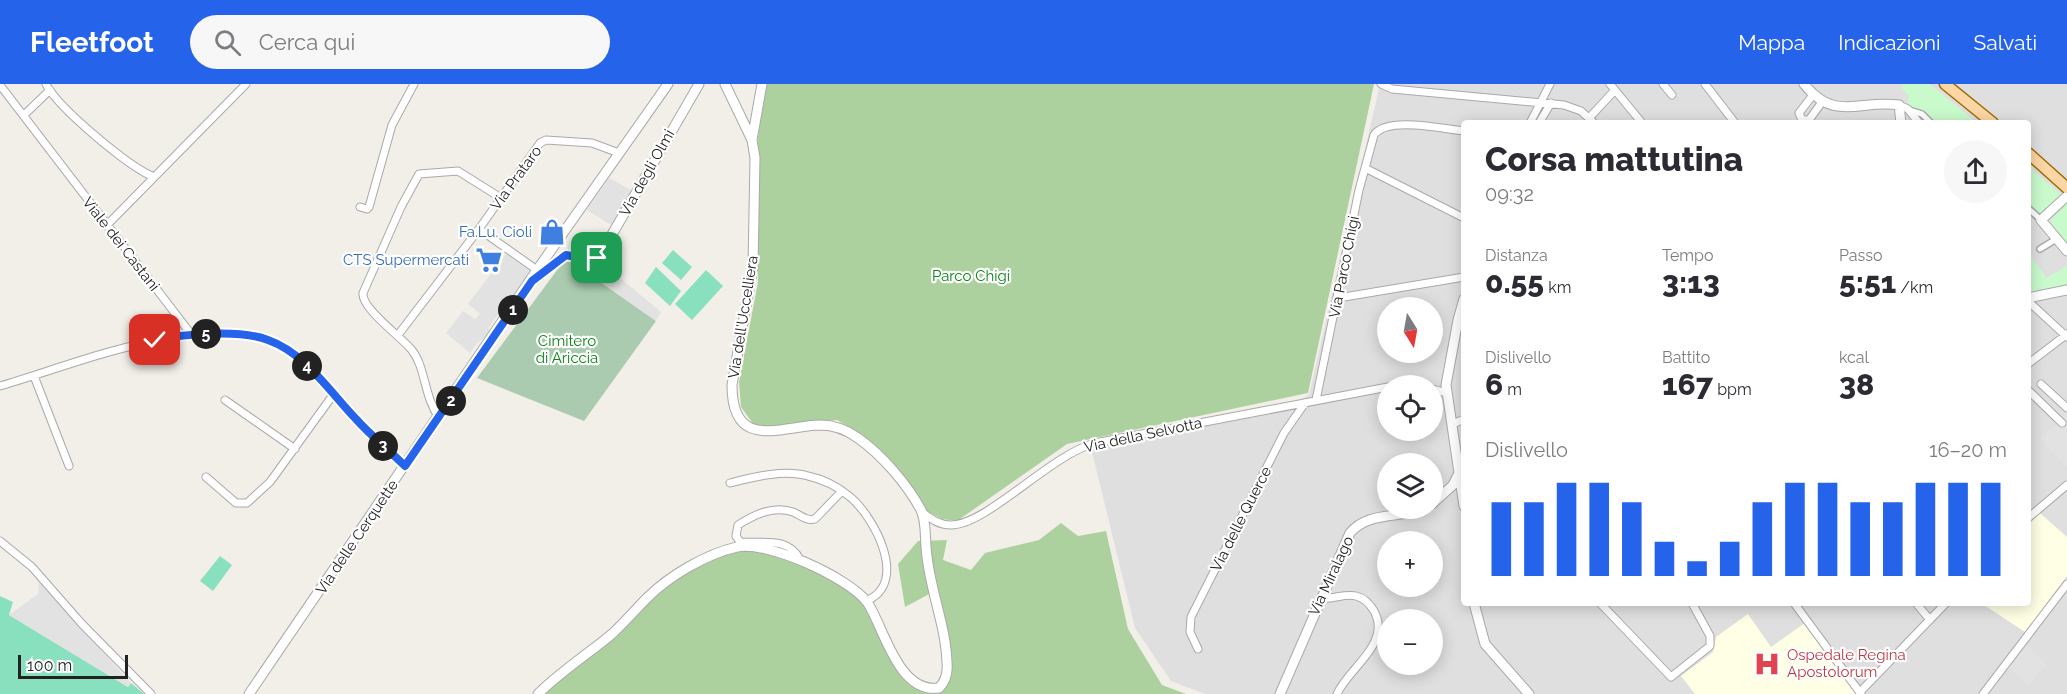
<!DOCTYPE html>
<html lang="it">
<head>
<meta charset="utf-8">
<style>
  :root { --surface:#fff; --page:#f7f7f7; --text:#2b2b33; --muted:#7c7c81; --accent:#2563eb }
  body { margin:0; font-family:Raleway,sans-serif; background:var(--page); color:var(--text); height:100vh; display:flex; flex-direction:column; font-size:22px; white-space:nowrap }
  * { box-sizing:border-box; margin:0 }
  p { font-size:20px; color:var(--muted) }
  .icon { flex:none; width:33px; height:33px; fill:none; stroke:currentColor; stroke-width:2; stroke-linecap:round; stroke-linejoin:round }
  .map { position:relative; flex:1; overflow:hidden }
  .drawer { position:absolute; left:1461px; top:36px; width:570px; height:486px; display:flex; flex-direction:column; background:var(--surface); border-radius:6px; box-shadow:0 3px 15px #0003 }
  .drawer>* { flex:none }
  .needle { width:39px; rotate:169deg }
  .buttons { position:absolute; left:1377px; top:213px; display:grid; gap:12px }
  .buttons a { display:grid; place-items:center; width:66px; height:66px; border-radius:50%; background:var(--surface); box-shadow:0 3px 15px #0003; font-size:30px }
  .scale { position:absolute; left:18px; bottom:15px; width:110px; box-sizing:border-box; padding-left:6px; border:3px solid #222; border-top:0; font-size:16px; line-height:21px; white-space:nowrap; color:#222; -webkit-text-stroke:4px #fff; paint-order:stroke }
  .pin { position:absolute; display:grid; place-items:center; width:51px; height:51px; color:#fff; margin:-26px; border-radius:12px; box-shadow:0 3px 9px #0006 }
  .km { position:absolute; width:30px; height:30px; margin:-15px; border-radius:50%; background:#222; color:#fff; font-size:16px; line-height:30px; text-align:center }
  .round { display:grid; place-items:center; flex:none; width:63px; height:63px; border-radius:32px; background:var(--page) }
  .head { display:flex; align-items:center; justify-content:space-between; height:102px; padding:0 24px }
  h1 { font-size:33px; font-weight:800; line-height:45px }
  .metrics { display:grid; grid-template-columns:repeat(3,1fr); gap:9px; height:102px; padding:6px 24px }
  .metrics div { display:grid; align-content:center }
  .metrics b { font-size:30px; font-weight:800 }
  .metrics small { font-size:16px; font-weight:400 }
  .metrics p { font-size:16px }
  .chart { height:168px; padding:12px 24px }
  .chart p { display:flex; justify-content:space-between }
  .chart svg { width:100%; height:108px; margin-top:6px; stroke:var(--accent); stroke-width:6 }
  header { display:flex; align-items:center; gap:36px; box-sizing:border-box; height:84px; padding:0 30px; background:var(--accent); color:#fff }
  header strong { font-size:28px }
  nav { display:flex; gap:33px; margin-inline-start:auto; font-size:21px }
  .search { width:420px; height:54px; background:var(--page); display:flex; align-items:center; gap:15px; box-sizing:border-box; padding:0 21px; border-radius:33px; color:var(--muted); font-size:22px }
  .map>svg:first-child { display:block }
  .residential { fill:#e0dfdf; fill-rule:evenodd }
  .education { fill:#ffffe5 }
  .forest { fill:#add19e }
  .cemetery { fill:#aacbaf }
  .park { fill:#c8facc }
  .pitch { fill:#88e0be }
  .parking { fill:#e2e2e2 }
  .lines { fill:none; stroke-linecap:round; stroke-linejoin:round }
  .pedestrian-casing { stroke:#a9a9a9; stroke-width:8 }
  .minor-casing { stroke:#a9a9a9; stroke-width:9 }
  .tertiary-casing { stroke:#a9a9a9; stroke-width:11 }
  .primary-casing { stroke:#a06b00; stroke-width:13 }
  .pedestrian { stroke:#fff; stroke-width:5 }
  .minor { stroke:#fff; stroke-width:7 }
  .tertiary { stroke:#fff; stroke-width:9 }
  .primary { stroke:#fcd6a4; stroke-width:10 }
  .route-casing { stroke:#fff; stroke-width:12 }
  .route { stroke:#2563eb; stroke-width:8 }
  .labels { text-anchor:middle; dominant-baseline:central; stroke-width:4.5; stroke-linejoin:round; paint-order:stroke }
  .street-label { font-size:15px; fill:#222; stroke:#fff }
  .shop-label { font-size:15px; fill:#366cbe; stroke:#fff; text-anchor:end }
  .park-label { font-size:15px; fill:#0c8416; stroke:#fff }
  .health-label { font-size:15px; fill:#be3a42; stroke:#fff; text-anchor:start }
</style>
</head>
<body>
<header>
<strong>Fleetfoot</strong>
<div class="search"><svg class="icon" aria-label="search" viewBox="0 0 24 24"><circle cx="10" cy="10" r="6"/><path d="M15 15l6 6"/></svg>Cerca qui</div>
<nav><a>Mappa</a><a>Indicazioni</a><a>Salvati</a></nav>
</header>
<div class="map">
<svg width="2067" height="610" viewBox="0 0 2067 610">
  <rect width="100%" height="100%" fill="#f2efe9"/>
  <path class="residential" d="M1380,0H2067V610H1205L1171,597L1135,544L1091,364L1290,321L1309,311ZM1464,39H2028V519H1464ZM1388,224H1432V268H1388ZM1388,302H1432V346H1388ZM1388,380H1432V424H1388ZM1388,458H1432V502H1388ZM1388,536H1432V580H1388Z"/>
  <path class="education" d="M2040,429L2067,453V492L2025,548L1981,519H2028V441Z
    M1748,530L1771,563L1805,539L1859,610H1695L1681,592L1713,568L1716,553Z"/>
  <path class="forest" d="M766,0H1374L1308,309L1067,360L957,437L942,435L925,426L895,381L863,351L837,336L780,344L754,341L741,323L739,298L758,198V53Z
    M1061,439L1078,452L1106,447L1128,545L1162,601L1186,610H539L642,527L649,512L659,503L729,465L786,470L861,512L899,586L933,606L947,586L933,508L905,523L898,480L918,457L947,456L943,476L971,486L985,469L1039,456Z"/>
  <path class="cemetery" d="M566,174L656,237L584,337L477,294Z"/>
  <path class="park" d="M1902,0H1930L1977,39H1921L1916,34V28L1907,18L1909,12L1902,5Z
    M2028,82L2062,111L2041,131L2030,123L2028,124Z
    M2067,119V162L2050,137Z
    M2031,173L2047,194L2067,182V201L2028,208V175Z"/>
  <path class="pitch" d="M673,166L692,183L681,196L662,179Z
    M656,183L681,207L670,222L645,199Z
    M706,186L723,202L692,236L675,220Z
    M220,472L232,481L213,507L200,497Z
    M0,512L13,518L9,531L128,603L131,599L144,610H0Z"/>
  <path class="parking" d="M609,94L633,107L613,142L587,126Z
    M506,170L531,188L488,244L492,248L477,259L470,269L446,249L463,227L475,235L480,230L468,220Z
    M601,178L661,228L656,237L591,191Z
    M2067,329V383L2040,355Z
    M39,498L131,599L128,603L9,531L38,510Z
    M2025,560L2047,580L2028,602L2008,583Z"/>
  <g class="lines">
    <g class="pedestrian-casing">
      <path id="pedestrian" d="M1909,26L1922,30L1931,39
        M2028,124L2041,136
        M2040,165L2058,154"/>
    </g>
    <g class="minor-casing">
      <path id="minor" d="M46,0C58,24 129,83 154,93
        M1381,0L1392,5L1564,21L1581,27L1594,39
        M1610,0L1642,39
        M1663,0L1672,11
        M1705,0L1735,39
        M0,1L191,250
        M1813,11L1799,29L1802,36H1809L1822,18
        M1899,21L1908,25L1919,39
        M24,31L50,6
        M1590,33L1615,6
        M1530,39L1550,0
        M1539,39L1551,19
        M1365,84L1464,134
        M360,123L367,125L369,123L392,41L414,0
        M106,142L246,0
        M479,145L537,186
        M1338,214L1464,193
        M2028,217L2067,253
        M398,251L479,145L540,59L546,56L592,59L619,69
        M2028,280L2067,250
        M34,292L69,382
        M2041,300L2067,324
        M0,302C74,281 219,219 288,266C312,282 329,308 349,328C367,347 387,364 405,382
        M1397,302H1415
        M1432,305L1447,309
        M2028,306L2062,339
        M225,316L295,365
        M1316,316L1359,106L1374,51C1387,32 1443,45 1464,47
        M439,334C423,310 426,283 411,265C400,252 361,224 363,209L401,123L419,90L458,87L501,114
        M1453,340L1464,335
        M206,393L236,419H247L270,398L333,311
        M730,399C754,393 784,385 808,392C822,395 838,403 849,412C874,432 910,499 866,517
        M922,428C931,435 939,441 951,441C987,441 1050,371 1095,359L1388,303
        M2028,434L2067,401
        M0,457L32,483L82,540L151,610
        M800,476C789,452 762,460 740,458L736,452L738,441C754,431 773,421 793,428C801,431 805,437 815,435L842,407
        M1320,514C1332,516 1345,509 1356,512C1364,514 1370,520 1374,527C1392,560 1349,583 1337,610
        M1600,519L1671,593L1710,562V552L1692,519
        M1794,519L1861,610
        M1916,519L1930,536
        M1198,565L1190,548L1191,533L1284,349L1305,319
        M1860,608L1946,519
        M1983,610L2067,500"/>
    </g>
    <g class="tertiary-casing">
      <path id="tertiary" d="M725,0L752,56
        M1804,0C1835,39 1860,15 1899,21L1901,39
        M2067,112L2041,136L2067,167
        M534,196L566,171L591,176L599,173L699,0
        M2028,214L2067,206
        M1464,215L1458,236L1446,301L1464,422
        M1432,420L1453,401L1460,387
        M1474,519L1485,560L1529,610
        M249,610L537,186L668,0
        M538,610C560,588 588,570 612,550C624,539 635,526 647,514C669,492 706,470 737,463C767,456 849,494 867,518C883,540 897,610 939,604C946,597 948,589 947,579C946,540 928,502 926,462C925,451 926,436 921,426C907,400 882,371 858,354C847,346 833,341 820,341C781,342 732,368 732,301L753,183L755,74L752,56L762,0
        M1280,610L1350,449C1368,427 1400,435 1425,424"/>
    </g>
    <g class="primary-casing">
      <path id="primary" d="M1945,0L1993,39
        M2028,69L2067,104"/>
    </g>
    <use href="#pedestrian" class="pedestrian"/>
    <use href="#minor" class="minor"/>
    <use href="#tertiary" class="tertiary"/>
    <use href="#primary" class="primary"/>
  </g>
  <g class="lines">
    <g class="route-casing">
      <path id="route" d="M155,256C185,250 240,245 268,256C305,269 330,308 356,335C371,352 389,366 405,382L532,197L566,171L591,176L597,174"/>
    </g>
    <use href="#route" class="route"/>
  </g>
  <defs>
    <g id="shop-bare" transform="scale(2.07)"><path d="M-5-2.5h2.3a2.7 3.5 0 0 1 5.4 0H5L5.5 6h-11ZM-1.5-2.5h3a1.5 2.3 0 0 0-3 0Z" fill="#3f7fe0" stroke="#fff" stroke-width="2.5" paint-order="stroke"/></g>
    <g id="supermarket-bare" transform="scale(2.07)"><path d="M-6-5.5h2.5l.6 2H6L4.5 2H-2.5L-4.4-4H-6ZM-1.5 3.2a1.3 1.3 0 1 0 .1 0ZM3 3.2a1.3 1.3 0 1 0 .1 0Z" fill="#3f7fe0" stroke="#fff" stroke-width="2.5" paint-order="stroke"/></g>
    <g id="hospital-bare" transform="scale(2.07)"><path d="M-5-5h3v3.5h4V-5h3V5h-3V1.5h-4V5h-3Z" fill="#e0444e" stroke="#fff" stroke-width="2.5" paint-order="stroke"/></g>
  </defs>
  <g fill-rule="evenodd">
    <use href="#shop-bare" x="552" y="148"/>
    <use href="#supermarket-bare" x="489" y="176"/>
    <use href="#hospital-bare" x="1767" y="580"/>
  </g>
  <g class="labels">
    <g class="street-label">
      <text transform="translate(647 89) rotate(-61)">Via degli Olmi</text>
      <text transform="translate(516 94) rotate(-54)">Via Prataro</text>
      <text transform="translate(121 160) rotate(52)">Viale dei Castani</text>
      <text transform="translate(1344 183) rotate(-79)">Via Parco Chigi</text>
      <text transform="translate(743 233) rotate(-81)">Via dell'Uccelliera</text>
      <text transform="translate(1143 351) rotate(-12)">Via della Selvotta</text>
      <text transform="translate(1241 435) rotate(-63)">Via delle Querce</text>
      <text transform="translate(357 453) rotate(-56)">Via delle Cerquette</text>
      <text transform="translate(1331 492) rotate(-65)">Via Miralago</text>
    </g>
    <g class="shop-label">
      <text x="532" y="148">Fa.Lu. Cioli</text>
      <text x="469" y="176">CTS Supermercati</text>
    </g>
    <g class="park-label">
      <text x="971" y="192">Parco Chigi</text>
      <text x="567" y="257">Cimitero<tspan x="567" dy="17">di Ariccia</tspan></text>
    </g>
    <g class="health-label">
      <text x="1787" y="571">Ospedale Regina<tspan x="1787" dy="17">Apostolorum</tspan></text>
    </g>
  </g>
</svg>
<div class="buttons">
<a><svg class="needle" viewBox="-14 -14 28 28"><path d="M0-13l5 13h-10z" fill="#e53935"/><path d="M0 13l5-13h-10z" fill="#7c7c81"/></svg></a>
<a><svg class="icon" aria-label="locate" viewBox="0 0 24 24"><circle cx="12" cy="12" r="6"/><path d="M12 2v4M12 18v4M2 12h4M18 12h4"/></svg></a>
<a><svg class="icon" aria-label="layers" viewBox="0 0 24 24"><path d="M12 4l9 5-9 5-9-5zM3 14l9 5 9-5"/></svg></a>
<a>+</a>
<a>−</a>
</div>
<div class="scale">100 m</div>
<div class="pin" style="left:597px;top:174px;background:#1e9e55"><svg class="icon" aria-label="arrive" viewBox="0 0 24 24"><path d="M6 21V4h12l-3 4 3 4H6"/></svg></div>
<div class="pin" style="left:155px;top:256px;background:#d93025"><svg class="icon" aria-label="check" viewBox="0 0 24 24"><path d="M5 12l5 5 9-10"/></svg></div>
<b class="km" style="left:513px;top:226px">1</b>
<b class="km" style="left:451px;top:317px">2</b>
<b class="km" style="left:383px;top:362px">3</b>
<b class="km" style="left:307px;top:282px">4</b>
<b class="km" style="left:206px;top:250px">5</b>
<section class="drawer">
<div class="head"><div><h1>Corsa mattutina</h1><p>09:32</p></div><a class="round"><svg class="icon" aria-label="share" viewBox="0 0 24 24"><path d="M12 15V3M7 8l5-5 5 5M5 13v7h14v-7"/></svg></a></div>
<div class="metrics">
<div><p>Distanza</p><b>0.55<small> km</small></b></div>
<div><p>Tempo</p><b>3:13</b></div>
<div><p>Passo</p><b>5:51<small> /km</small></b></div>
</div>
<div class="metrics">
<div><p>Dislivello</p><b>6<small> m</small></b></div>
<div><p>Battito</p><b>167<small> bpm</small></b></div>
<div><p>kcal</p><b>38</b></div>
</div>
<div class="chart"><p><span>Dislivello</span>16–20 m</p>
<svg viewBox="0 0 160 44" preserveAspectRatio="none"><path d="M5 44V14M15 44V14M25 44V6M35 44V6M45 44V14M55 44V30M65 44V38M75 44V30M85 44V14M95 44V6M105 44V6M115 44V14M125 44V14M135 44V6M145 44V6M155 44V6"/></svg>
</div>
</section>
</div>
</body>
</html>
